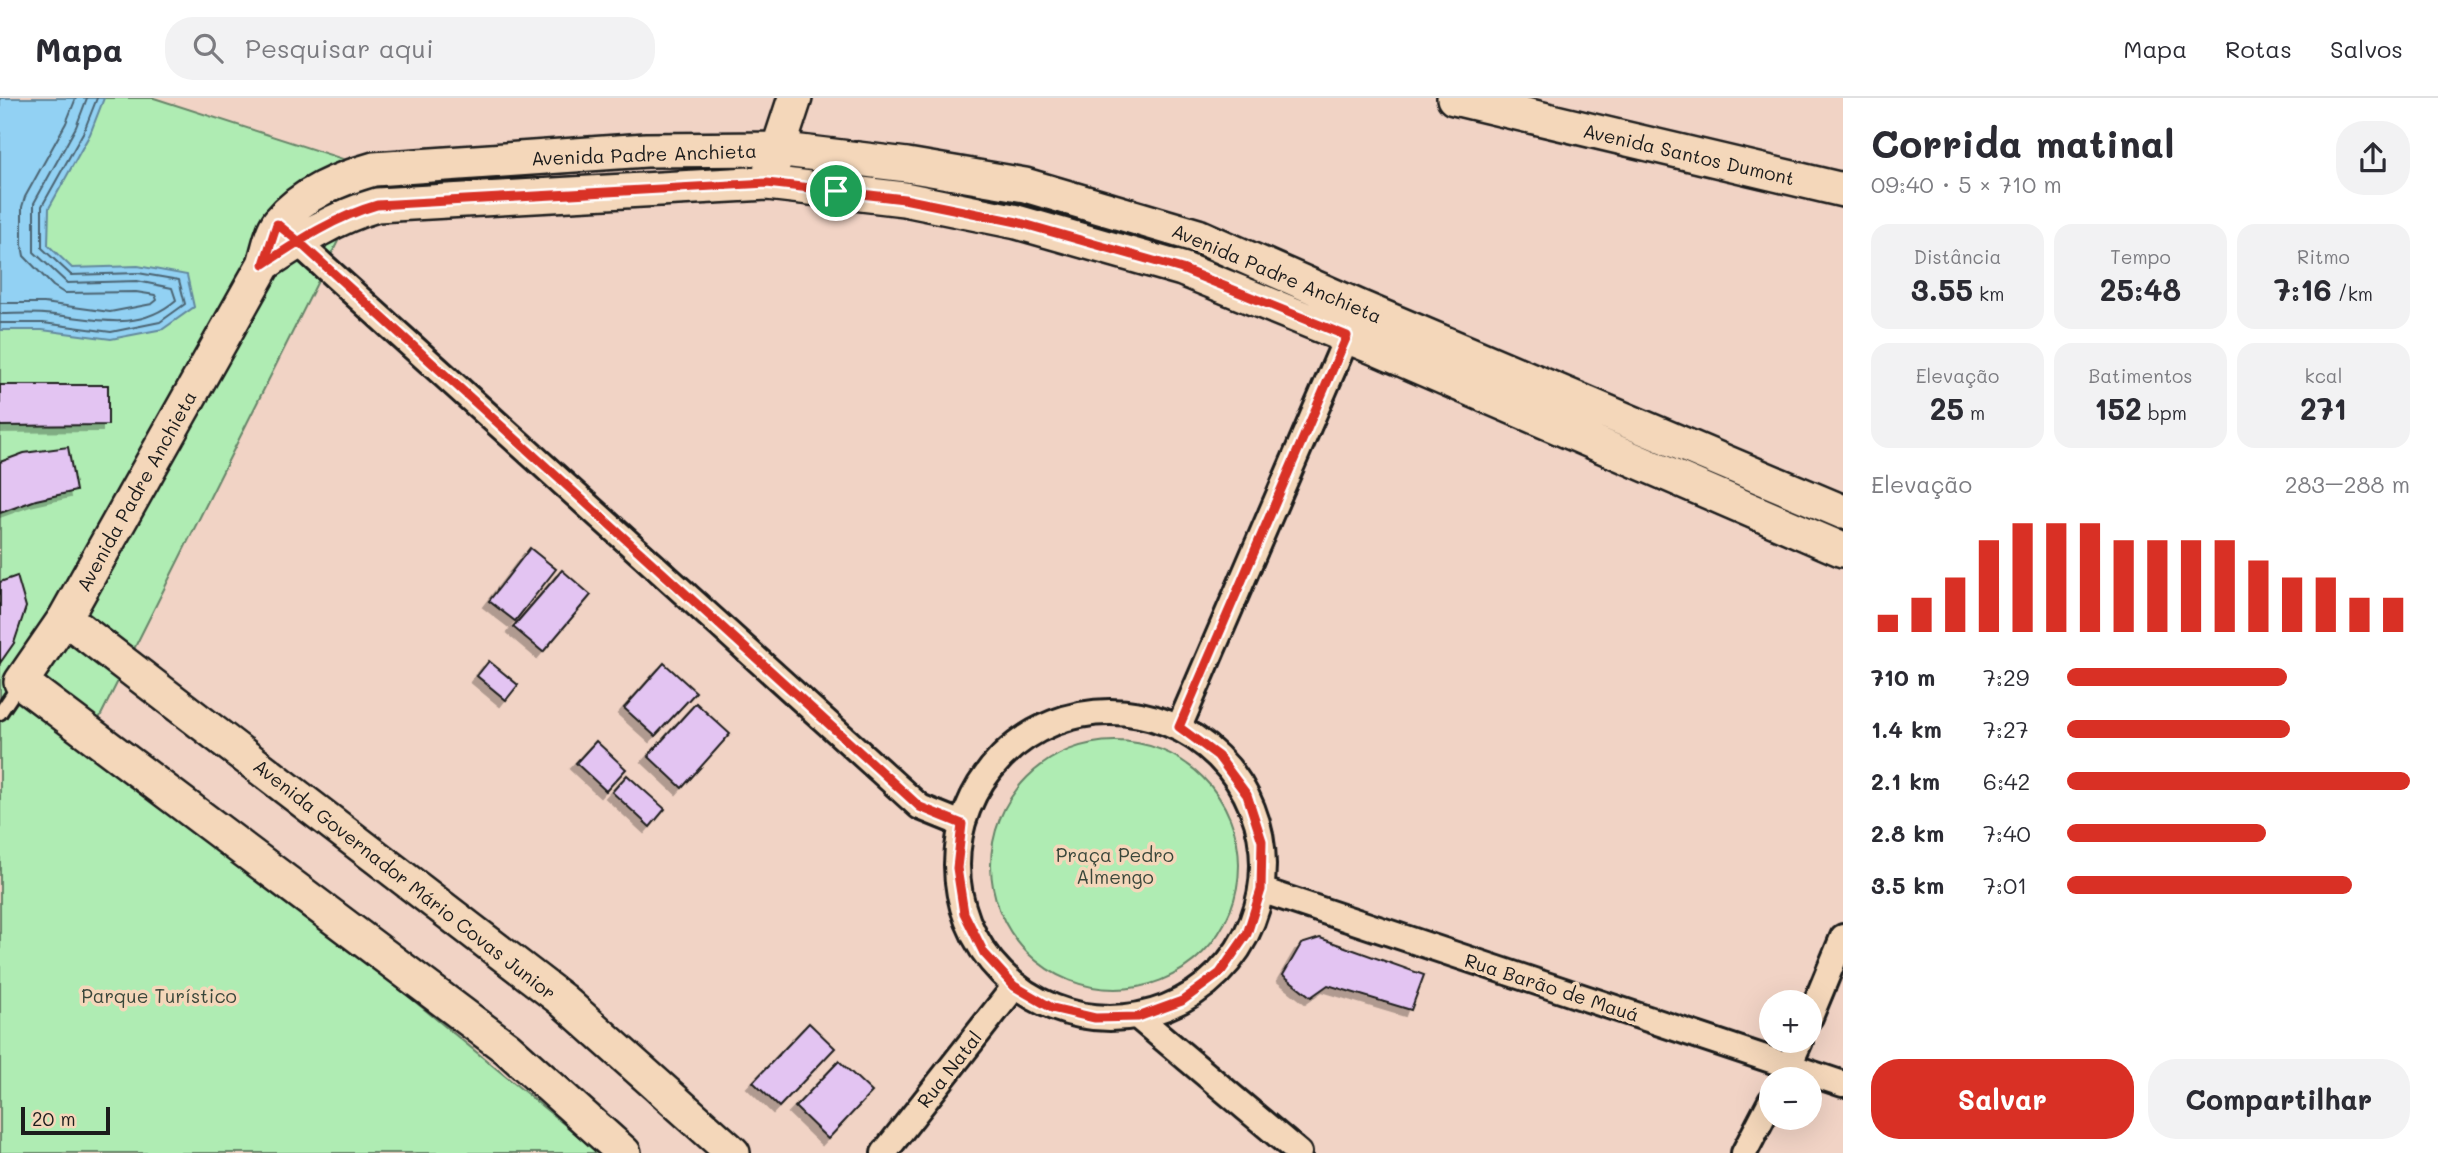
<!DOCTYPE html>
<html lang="pt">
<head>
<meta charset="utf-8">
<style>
  :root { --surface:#fff; --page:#f2f2f3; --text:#2b2b33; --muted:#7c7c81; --line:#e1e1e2; --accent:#d93025 }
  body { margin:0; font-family:Mali,sans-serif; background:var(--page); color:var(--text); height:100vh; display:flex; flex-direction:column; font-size:26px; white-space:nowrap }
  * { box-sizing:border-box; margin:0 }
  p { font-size:23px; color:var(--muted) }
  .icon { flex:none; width:38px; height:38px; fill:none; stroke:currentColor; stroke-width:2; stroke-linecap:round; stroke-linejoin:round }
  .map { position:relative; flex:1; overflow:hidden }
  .side { display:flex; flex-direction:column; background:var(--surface); width:595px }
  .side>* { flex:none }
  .controls { position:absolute; left:1759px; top:892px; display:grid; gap:14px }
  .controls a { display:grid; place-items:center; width:63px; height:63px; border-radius:50%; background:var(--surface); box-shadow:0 7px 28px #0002; font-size:35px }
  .scale { position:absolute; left:21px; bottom:18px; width:89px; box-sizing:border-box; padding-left:7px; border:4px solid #1c1c1c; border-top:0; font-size:19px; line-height:24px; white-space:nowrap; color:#1c1c1c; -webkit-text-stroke:5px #f4d7ba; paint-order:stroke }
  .pin { position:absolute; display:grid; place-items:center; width:60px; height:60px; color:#fff; margin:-30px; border:4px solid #fff; border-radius:50%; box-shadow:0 2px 7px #0007 }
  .round { display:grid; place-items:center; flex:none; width:74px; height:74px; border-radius:28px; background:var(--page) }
  .headline { display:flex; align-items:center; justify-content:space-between; height:119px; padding:0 28px }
  h1 { font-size:38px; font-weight:700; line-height:52px }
  .figures { display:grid; grid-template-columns:repeat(3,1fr); gap:10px; height:119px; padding:7px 28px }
  .figures div { display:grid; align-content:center; border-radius:18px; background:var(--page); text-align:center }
  .figures b { font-size:30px; font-weight:700 }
  .figures small { font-size:19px; font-weight:400 }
  .figures p { font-size:19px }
  .chart { height:196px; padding:14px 28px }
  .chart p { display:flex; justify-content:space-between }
  .chart svg { width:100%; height:126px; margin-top:7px; stroke:var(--accent); stroke-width:6 }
  .action { display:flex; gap:14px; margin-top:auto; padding:14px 28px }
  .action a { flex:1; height:80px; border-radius:28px; background:var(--accent); color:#fff; font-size:28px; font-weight:700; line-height:80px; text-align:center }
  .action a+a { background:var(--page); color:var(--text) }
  ul { padding:0 28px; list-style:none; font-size:23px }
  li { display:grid; grid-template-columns:112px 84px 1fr; align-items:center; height:52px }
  li i { height:18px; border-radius:9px; background:var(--accent) }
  header { display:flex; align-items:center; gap:42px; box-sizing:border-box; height:98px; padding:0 35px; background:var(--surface); border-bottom:2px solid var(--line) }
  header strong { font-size:33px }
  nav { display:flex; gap:38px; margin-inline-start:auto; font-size:24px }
  .search { width:490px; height:63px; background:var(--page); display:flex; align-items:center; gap:18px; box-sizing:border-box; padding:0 24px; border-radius:28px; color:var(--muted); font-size:26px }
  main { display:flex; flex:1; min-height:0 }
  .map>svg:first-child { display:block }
  .green { fill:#afecb3; stroke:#668468; stroke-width:2 }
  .water { fill:#92d1f3; stroke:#63899d; stroke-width:2 }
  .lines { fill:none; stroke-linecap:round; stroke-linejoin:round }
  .shore { stroke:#4b6472; stroke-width:2 }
  .building { fill:#e3c4f2; stroke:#1c1c1c; stroke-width:2; filter:url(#shadow) }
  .lane-casing { stroke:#1c1c1c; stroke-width:18 }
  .street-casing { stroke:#1c1c1c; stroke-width:30 }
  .secondary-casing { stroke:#1c1c1c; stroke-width:38 }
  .lane { stroke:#f4d7ba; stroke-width:12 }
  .street { stroke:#f4d7ba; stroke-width:24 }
  .secondary { stroke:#f4d7ba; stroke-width:33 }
  .route-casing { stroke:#fff; stroke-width:14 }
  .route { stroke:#d93025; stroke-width:9 }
  .labels { text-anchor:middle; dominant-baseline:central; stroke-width:7; stroke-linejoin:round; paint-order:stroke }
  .street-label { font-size:19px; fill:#1c1c1c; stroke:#f4d7ba }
  .park-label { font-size:19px; fill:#39463a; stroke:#f4d7ba }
</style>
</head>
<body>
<header>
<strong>Mapa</strong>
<div class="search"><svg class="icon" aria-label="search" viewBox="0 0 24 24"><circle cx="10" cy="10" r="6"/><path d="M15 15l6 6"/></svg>Pesquisar aqui</div>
<nav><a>Mapa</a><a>Rotas</a><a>Salvos</a></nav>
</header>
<main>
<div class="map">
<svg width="1843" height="1055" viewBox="0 0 1843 1055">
  <defs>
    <filter id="shadow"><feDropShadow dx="-6" dy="6" stdDeviation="0" flood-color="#0004"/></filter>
  </defs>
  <rect width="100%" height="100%" fill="#f1d3c5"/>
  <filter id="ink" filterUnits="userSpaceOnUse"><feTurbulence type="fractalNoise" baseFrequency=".0143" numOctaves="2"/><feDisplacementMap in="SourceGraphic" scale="14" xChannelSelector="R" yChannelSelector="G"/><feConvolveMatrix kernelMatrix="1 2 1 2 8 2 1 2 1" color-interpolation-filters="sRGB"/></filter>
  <g filter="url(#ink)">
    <path class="green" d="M0,0H154L374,71L91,637L599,1055H0Z
      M991 767a124 124 0 1 1 248 0a124 124 0 1 1-248 0Z"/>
    <path class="water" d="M0,0H104L90,36L49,110L48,147L72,170L138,168L187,177L194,209L163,231L111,241L42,232H0Z"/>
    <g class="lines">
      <path class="shore" d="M0,205H44L110,214L152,206L157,202L155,197L136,194L64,195L53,188L24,158L22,147V109L25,99L66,25L76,0
        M0,216C14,216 30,215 44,216C91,219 135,237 176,202L172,190L137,183L67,185L34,154V105L76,29L87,0
        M0,225H43L111,234L160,224L185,206L179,182L138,175L71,177L42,150V108L84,33L97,0"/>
    </g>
    <path class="building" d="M0,287H108V327L0,328Z
      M68,349L76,393L36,402L0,415V364L24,355Z
      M530,450L556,471L515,523L489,503Z
      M562,472L591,497L543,554L513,529Z
      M17,478L26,509L14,545L0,565V484Z
      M489,563L518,587L506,602L477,578Z
      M664,565L696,594L655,638L624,610Z
      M696,605L730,636L682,690L648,658Z
      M596,643L626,671L606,693L576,665Z
      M627,677L665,711L650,729L612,694Z
      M1320,840L1424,877L1411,912L1328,887L1311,899L1283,877L1301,846Z
      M809,925L835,950L779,1009L753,984Z
      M839,963L872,994L828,1041L795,1009Z"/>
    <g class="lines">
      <g class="lane-casing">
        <path id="lane" d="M0,615L21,584"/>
      </g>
      <g class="street-casing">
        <path id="street" d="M285,133L920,709L962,726
          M957 767a153 153 0 1 1 306 0a153 153 0 1 1-306 0Z
          M1179,629L1353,225
          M1261,792L1843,986
          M1138,919L1299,1055
          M1810,919L1843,839
          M1783,981L1800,943
          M884,1055L1015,888
          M1744,1055L1771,1003"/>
      </g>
      <g class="secondary-casing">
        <path id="secondary" d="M1454,0L1843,92
          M771,73L795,0
          M264,166C300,142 335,119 377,107L767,85L904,101L1017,124L1182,171L1373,249L1843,452
          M65,520L561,901L733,1055
          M624,1055L507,950L21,584L65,520L264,166C268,154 271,134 279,124C303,95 339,81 374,71L646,52L776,51L907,67L1025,87L1198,138L1359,209L1843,414"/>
      </g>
      <use href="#lane" class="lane"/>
      <use href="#street" class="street"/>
      <use href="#secondary" class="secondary"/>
    </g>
  </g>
  <g class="lines" filter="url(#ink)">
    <g class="route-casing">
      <path id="route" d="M836,93L767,85L377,107C335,119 300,142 264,166L277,126L298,143L920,709L962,726L957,770L964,815L984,855L1014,888L1052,910L1095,920L1138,919L1182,903L1220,875L1247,836L1261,792L1262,743L1247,697L1218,658L1179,629L1347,238L1182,171L1017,124L904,101L836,93"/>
    </g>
    <use href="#route" class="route"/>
  </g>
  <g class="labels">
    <g class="street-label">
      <text transform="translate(644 56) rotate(-2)">Avenida Padre Anchieta</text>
      <text transform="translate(1689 56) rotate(13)">Avenida Santos Dumont</text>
      <text transform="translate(1277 175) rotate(23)">Avenida Padre Anchieta</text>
      <text transform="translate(136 393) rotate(-61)">Avenida Padre Anchieta</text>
      <text transform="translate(405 781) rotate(38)">Avenida Governador Mário Covas Junior</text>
      <text transform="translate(1552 889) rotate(18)">Rua Barão de Mauá</text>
      <text transform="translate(949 971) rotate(-52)">Rua Natal</text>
    </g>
    <g class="park-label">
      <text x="1115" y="756">Praça Pedro<tspan x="1115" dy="22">Almengo</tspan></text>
      <text x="159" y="897">Parque Turístico</text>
    </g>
  </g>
</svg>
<div class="controls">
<a>+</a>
<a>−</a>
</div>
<div class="scale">20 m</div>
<div class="pin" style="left:836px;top:93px;background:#1e9e55"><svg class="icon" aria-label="arrive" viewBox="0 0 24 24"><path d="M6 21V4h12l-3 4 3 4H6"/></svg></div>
</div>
<section class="side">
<div class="headline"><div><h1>Corrida matinal</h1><p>09:40 · 5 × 710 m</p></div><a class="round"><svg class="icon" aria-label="share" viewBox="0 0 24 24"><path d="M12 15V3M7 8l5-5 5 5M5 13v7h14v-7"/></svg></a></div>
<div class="figures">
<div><p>Distância</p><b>3.55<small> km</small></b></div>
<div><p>Tempo</p><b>25:48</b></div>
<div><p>Ritmo</p><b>7:16<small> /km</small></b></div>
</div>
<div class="figures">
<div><p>Elevação</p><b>25<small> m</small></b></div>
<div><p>Batimentos</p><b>152<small> bpm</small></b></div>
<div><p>kcal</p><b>271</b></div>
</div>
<div class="chart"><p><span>Elevação</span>283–288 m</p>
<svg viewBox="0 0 160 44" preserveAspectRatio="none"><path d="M5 44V38M15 44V32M25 44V25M35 44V12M45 44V6M55 44V6M65 44V6M75 44V12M85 44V12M95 44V12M105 44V12M115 44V19M125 44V25M135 44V25M145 44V32M155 44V32"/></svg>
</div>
<ul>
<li><b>710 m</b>7:29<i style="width:64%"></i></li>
<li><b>1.4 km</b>7:27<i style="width:65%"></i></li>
<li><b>2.1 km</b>6:42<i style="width:100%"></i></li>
<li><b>2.8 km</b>7:40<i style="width:58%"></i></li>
<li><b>3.5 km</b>7:01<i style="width:83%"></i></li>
</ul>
<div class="action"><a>Salvar</a><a>Compartilhar</a></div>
</section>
</main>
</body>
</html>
